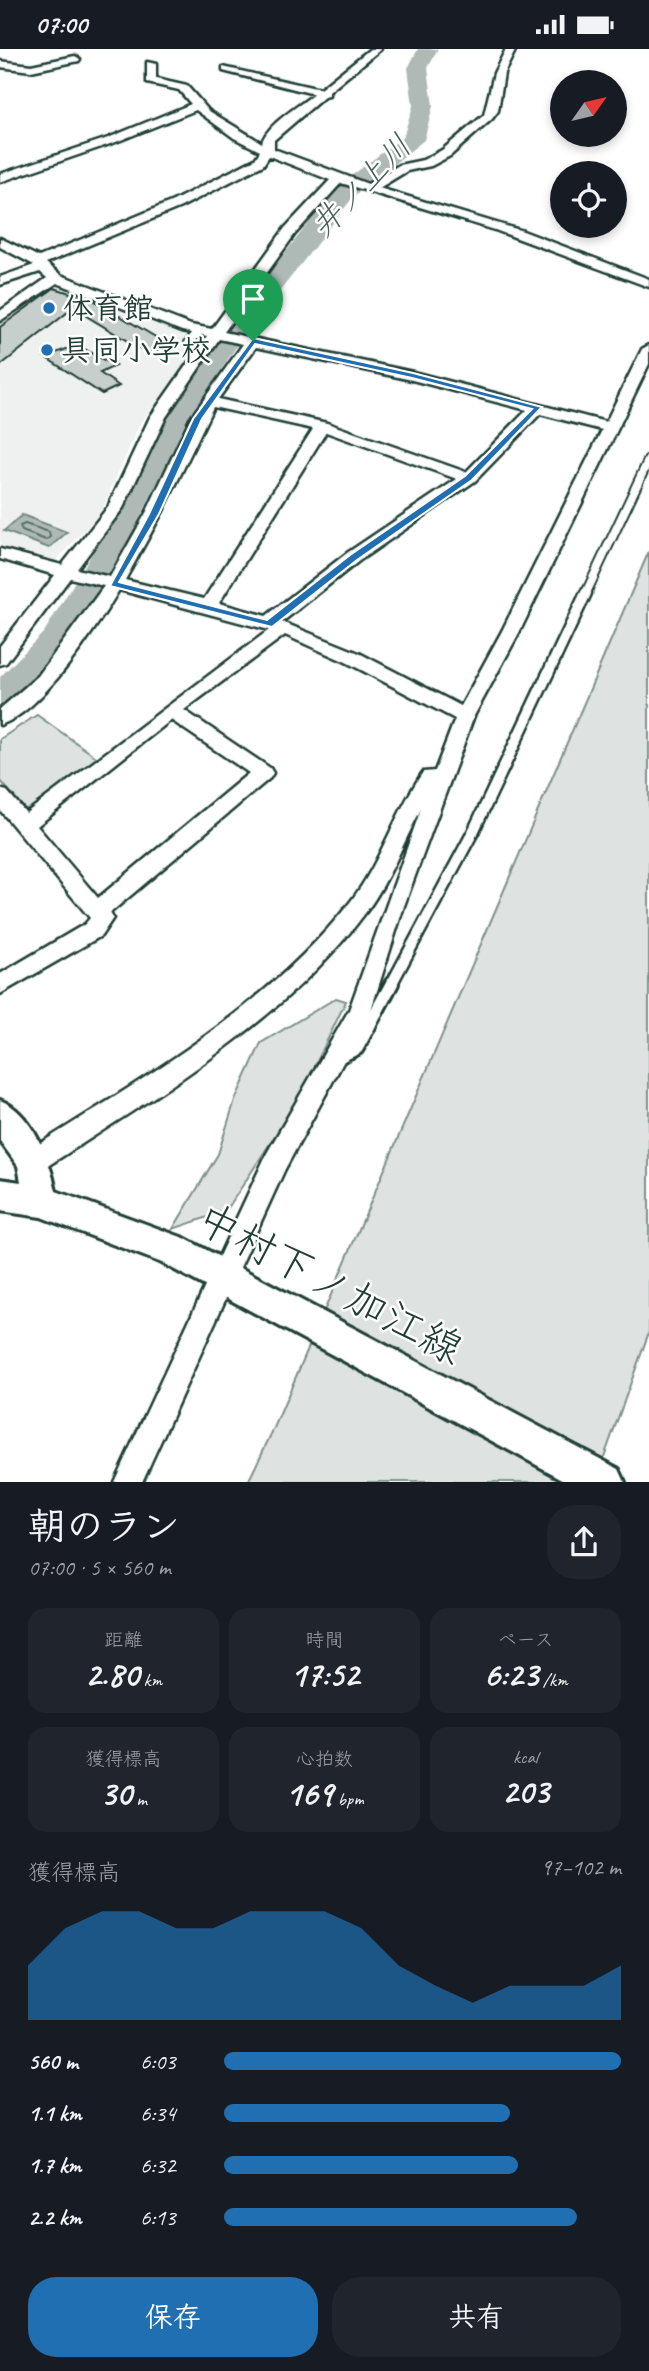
<!DOCTYPE html>
<html lang="ja">
<head>
<meta charset="utf-8">
<style>
  :root { --surface:#171b24; --page:#20242c; --text:#f1f3f6; --muted:#9ea1a6; --accent:#1f6fb2 }
  body { margin:0; font-family:Caveat,"Klee One",sans-serif; background:var(--page); color:var(--text); height:100vh; display:flex; flex-direction:column; font-size:26px; white-space:nowrap }
  * { box-sizing:border-box; margin:0 }
  p { font-size:23px; color:var(--muted) }
  .icon { flex:none; width:38px; height:38px; fill:none; stroke:currentColor; stroke-width:2; stroke-linecap:round; stroke-linejoin:round }
  .map { position:relative; height:1433px; overflow:hidden }
  .sheet { display:flex; flex-direction:column; background:var(--surface); flex:1 }
  .sheet>* { flex:none }
  .needle { width:46px; rotate:56deg }
  .controls { position:absolute; left:550px; top:21px; display:grid; gap:14px }
  .controls a { display:grid; place-items:center; width:77px; height:77px; border-radius:50%; background:var(--surface); box-shadow:0 4px 10px #0003; font-size:35px }
  .pin { position:absolute; display:grid; place-items:center; width:60px; height:60px; color:#fff; margin:-72px -30px; border-radius:50% 50% 50% 0; rotate:-45deg; box-shadow:0 0 7px #0007 }
  .pin .icon { rotate:45deg }
  .round { display:grid; place-items:center; flex:none; width:74px; height:74px; border-radius:28px; background:var(--page) }
  .head { display:flex; align-items:center; justify-content:space-between; height:119px; padding:0 28px }
  h1 { font-size:38px; font-weight:600; line-height:52px }
  .metrics { display:grid; grid-template-columns:repeat(3,1fr); gap:10px; height:119px; padding:7px 28px }
  .metrics div { display:grid; align-content:center; border-radius:18px; background:var(--page); text-align:center }
  .metrics b { font-size:35px; font-weight:600 }
  .metrics small { font-size:19px; font-weight:400 }
  .metrics p { font-size:19px }
  .chart { height:196px; padding:14px 28px }
  .chart p { display:flex; justify-content:space-between }
  .chart svg { width:100%; height:126px; margin-top:7px; fill:var(--accent); opacity:.7 }
  .primary-button { display:flex; gap:14px; margin-top:auto; padding:14px 28px }
  .primary-button a { flex:1; height:80px; border-radius:28px; background:var(--accent); color:#fff; font-size:28px; font-weight:600; line-height:80px; text-align:center }
  .primary-button a+a { background:var(--page); color:var(--text) }
  ul { padding:0 28px; list-style:none; font-size:23px }
  li { display:grid; grid-template-columns:112px 84px 1fr; align-items:center; height:52px }
  li i { height:18px; border-radius:9px; background:var(--accent) }
  .status { display:flex; justify-content:space-between; align-items:center; height:49px; padding:0 35px; background:var(--surface); direction:ltr }
  .status svg { height:19px; fill:currentColor }
  .map>svg:first-child { display:block }
  .built { fill:#eef1f0 }
  .green { fill:#dee3e2; stroke:#7e908b; stroke-width:2 }
  .water { fill:#afbab7; stroke:#758883; stroke-width:2 }
  .lines { fill:none; stroke-linecap:round; stroke-linejoin:round }
  .shore { stroke:#596f68; stroke-width:2 }
  .river { fill:#afbab7; fill-rule:evenodd }
  .building { fill:#c7cfcc; stroke:#1f3d34; stroke-width:2 }
  .lane-far2-casing { stroke:#1f3d34; stroke-width:12 }
  .lane-far1-casing { stroke:#1f3d34; stroke-width:15 }
  .lane-casing { stroke:#1f3d34; stroke-width:18 }
  .street-casing { stroke:#1f3d34; stroke-width:5 }
  .secondary-casing { stroke:#1f3d34; stroke-width:6 }
  .lane-far2 { stroke:#fff; stroke-width:8 }
  .lane-far1 { stroke:#fff; stroke-width:10 }
  .lane { stroke:#fff; stroke-width:12 }
  .street { fill:#fff; fill-rule:evenodd }
  .secondary { fill:#fff; fill-rule:evenodd }
  .route { fill:#1f6fb2; stroke:#fff; stroke-width:2; fill-rule:evenodd }
  .poi-dot { fill:#1f6fb2; stroke:#fff; stroke-width:2.5 }
  .labels { text-anchor:middle; dominant-baseline:central; stroke-width:5; stroke-linejoin:round; paint-order:stroke }
  .far-poi-label { font-size:30px; font-weight:bold; fill:#1f3d34; stroke:#fff; text-anchor:start }
  .far-water-label { font-size:32px; font-style:italic; fill:#4a625b; stroke:#fff }
  .near-street-label { font-size:42px; fill:#1f3d34; stroke:#fff }
</style>
</head>
<body>
<div class="status"><b>07:00</b><svg viewBox="0 0 49 12"><path d="M0 12V9h3v3zM5 12V6h3v6zM10 12V3h3v9zM15 12V0h3v12zM26 1h20v11H26zM47 4h2v5h-2z"/></svg></div>
<div class="map">
<svg width="649" height="1433" viewBox="0 0 649 1433">
  <rect width="100%" height="100%" fill="#fff"/>
  <filter id="ink" filterUnits="userSpaceOnUse"><feTurbulence type="fractalNoise" baseFrequency=".0143" numOctaves="2"/><feDisplacementMap in="SourceGraphic" scale="14" xChannelSelector="R" yChannelSelector="G"/><feConvolveMatrix kernelMatrix="1 2 1 2 8 2 1 2 1" color-interpolation-filters="sRGB"/></filter>
  <g filter="url(#ink)">
    <path class="built" d="M56,233L206,287L139,376L101,463L55,513L0,497V273Z"/>
    <path class="green" d="M649,502V1283L595,1433H248L274,1379Z
      M37,666L99,710L33,759L24,760L0,731V690Z
      M336,949L346,952L299,1050L226,1162L173,1180L218,1105L235,1051L261,994Z"/>
    <path class="water" d="M22,466L67,483L49,499L4,482Z"/>
    <g class="lines">
      <path class="shore" d="M25,475L49,483L50,488L46,491L22,482L20,477Z"/>
      <path class="river" d="M418,0H438L428,19L433,57L424,91L354,147L234,301L190,369L123,503L66,599L24,644L0,655V628L44,583L93,503L162,369L215,292L338,137L403,88L413,57L408,19Z"/>
    </g>
    <path class="building" d="M54,239L93,251L169,296L151,304L144,302L73,259L0,317V278Z
      M77,296L115,317L100,324L119,337L102,345L45,308Z"/>
    <g class="lines">
      <g class="lane-far2-casing">
        <path id="lane-far2" d="M189,294L199,282
          M585,546L649,410"/>
      </g>
      <g class="lane-far1-casing">
        <path id="lane-far1" d="M391,936L473,783L586,544"/>
      </g>
      <g class="lane-casing">
        <path id="lane" d="M338,1008L357,999L392,934"/>
      </g>
      <g class="street-casing">
        <path id="street" d="M370,0H381L329,43V47L324,48L274,91V100L368,135L399,116L423,111L442,101L484,66L494,24L506,0H516L504,24L498,62L492,70L450,107L431,117L407,122L379,139L523,182L649,230V238L495,181L341,134L295,185L224,283L413,323L606,373L642,300L649,296V315L520,582L474,667L404,857L370,964L285,1120L142,1433H114L267,1104L349,961L421,760C403,794 389,832 366,863C283,974 156,1046 43,1120L34,1123L25,1120L22,1112L25,1104C140,1031 266,961 351,852C381,813 395,764 423,723L435,722L455,670L346,613L285,586L184,661L270,719L273,724L270,729L110,864L113,869L101,887L0,945V925L85,875L90,869L0,761V740L7,742L26,764L269,581L119,541C97,578 42,663 0,676V660L38,627L104,537L70,529L6,614L0,616V597L55,526L0,510V500L62,516L108,458L150,368L207,287L182,282L57,234L0,272V262L47,229L40,223L0,236V228L34,216L0,198V189L39,208L173,152L255,110L260,102L234,89L196,61L116,93L0,133V125L108,89L191,55L179,41L147,34V13L156,15V30L187,37L209,62L262,94C266,76 299,57 314,45L223,22V18L320,40ZM269,107L330,131L285,179L212,280L191,276L61,226L46,214L181,158L263,116ZM219,290L243,295L190,370L147,462L110,528L77,520L123,459L166,368ZM256,298L412,331L527,361L466,423L327,374L218,350ZM213,358L313,380L204,550L125,531L163,462ZM540,365L602,381L502,582L461,657L359,604L282,573L359,512L475,432ZM326,383L457,430L347,504L266,567L219,554ZM171,671L249,724L98,849L37,777Z
          M75,7L80,10L79,12L31,22L0,18V12L31,16Z"/>
      </g>
      <g class="secondary-casing">
        <path id="secondary" d="M0,1051C32,1063 50,1111 56,1142L184,1189L619,1420L625,1433H568L162,1214L41,1168L0,1162V1130L21,1133L18,1117L0,1092Z"/>
      </g>
      <use href="#lane-far2" class="lane-far2"/>
      <use href="#lane-far1" class="lane-far1"/>
      <use href="#lane" class="lane"/>
      <use href="#street" class="street"/>
      <use href="#secondary" class="secondary"/>
    </g>
  </g>
  <path class="route" d="M253,289L413,324L542,358L472,431L357,511L272,578L110,537L149,465L193,370ZM255,295L412,329L532,360L465,427L350,506L267,571L119,533L159,465L202,370Z"/>
  <g class="poi-dot">
    <circle cx="49" cy="259" r="7"/>
    <circle cx="47" cy="301" r="7"/>
  </g>
  <g class="labels">
    <g class="far-poi-label">
      <text x="63" y="259">体育館</text>
      <text x="61" y="301">具同小学校</text>
    </g>
    <g class="far-water-label">
      <text transform="translate(361 137) rotate(-46)">井ノ上川</text>
    </g>
    <g class="near-street-label">
      <text transform="translate(330 1235) rotate(28)">中村下ノ加江線</text>
    </g>
  </g>
</svg>
<div class="controls">
<a><svg class="needle" viewBox="-14 -14 28 28"><path d="M0-13l5 13h-10z" fill="#e53935"/><path d="M0 13l5-13h-10z" fill="#9ea1a6"/></svg></a>
<a><svg class="icon" aria-label="locate" viewBox="0 0 24 24"><circle cx="12" cy="12" r="6"/><path d="M12 2v4M12 18v4M2 12h4M18 12h4"/></svg></a>
</div>
<div class="pin" style="left:253px;top:292px;background:#1e9e55"><svg class="icon" aria-label="arrive" viewBox="0 0 24 24"><path d="M6 21V4h12l-3 4 3 4H6"/></svg></div>
</div>
<section class="sheet">
<div class="head"><div><h1>朝のラン</h1><p>07:00 · 5 × 560 m</p></div><a class="round"><svg class="icon" aria-label="share" viewBox="0 0 24 24"><path d="M12 15V3M7 8l5-5 5 5M5 13v7h14v-7"/></svg></a></div>
<div class="metrics">
<div><p>距離</p><b>2.80<small> km</small></b></div>
<div><p>時間</p><b>17:52</b></div>
<div><p>ペース</p><b>6:23<small> /km</small></b></div>
</div>
<div class="metrics">
<div><p>獲得標高</p><b>30<small> m</small></b></div>
<div><p>心拍数</p><b>169<small> bpm</small></b></div>
<div><p>kcal</p><b>203</b></div>
</div>
<div class="chart"><p><span>獲得標高</span>97–102 m</p>
<svg viewBox="0 0 160 44" preserveAspectRatio="none"><path d="M0 44V25L10 12L20 6L30 6L40 12L50 12L60 6L70 6L80 6L90 12L100 25L110 32L120 38L130 32L140 32L150 32L160 25V44z"/></svg>
</div>
<ul>
<li><b>560 m</b>6:03<i style="width:100%"></i></li>
<li><b>1.1 km</b>6:34<i style="width:72%"></i></li>
<li><b>1.7 km</b>6:32<i style="width:74%"></i></li>
<li><b>2.2 km</b>6:13<i style="width:89%"></i></li>
</ul>
<div class="primary-button"><a>保存</a><a>共有</a></div>
</section>
</body>
</html>
